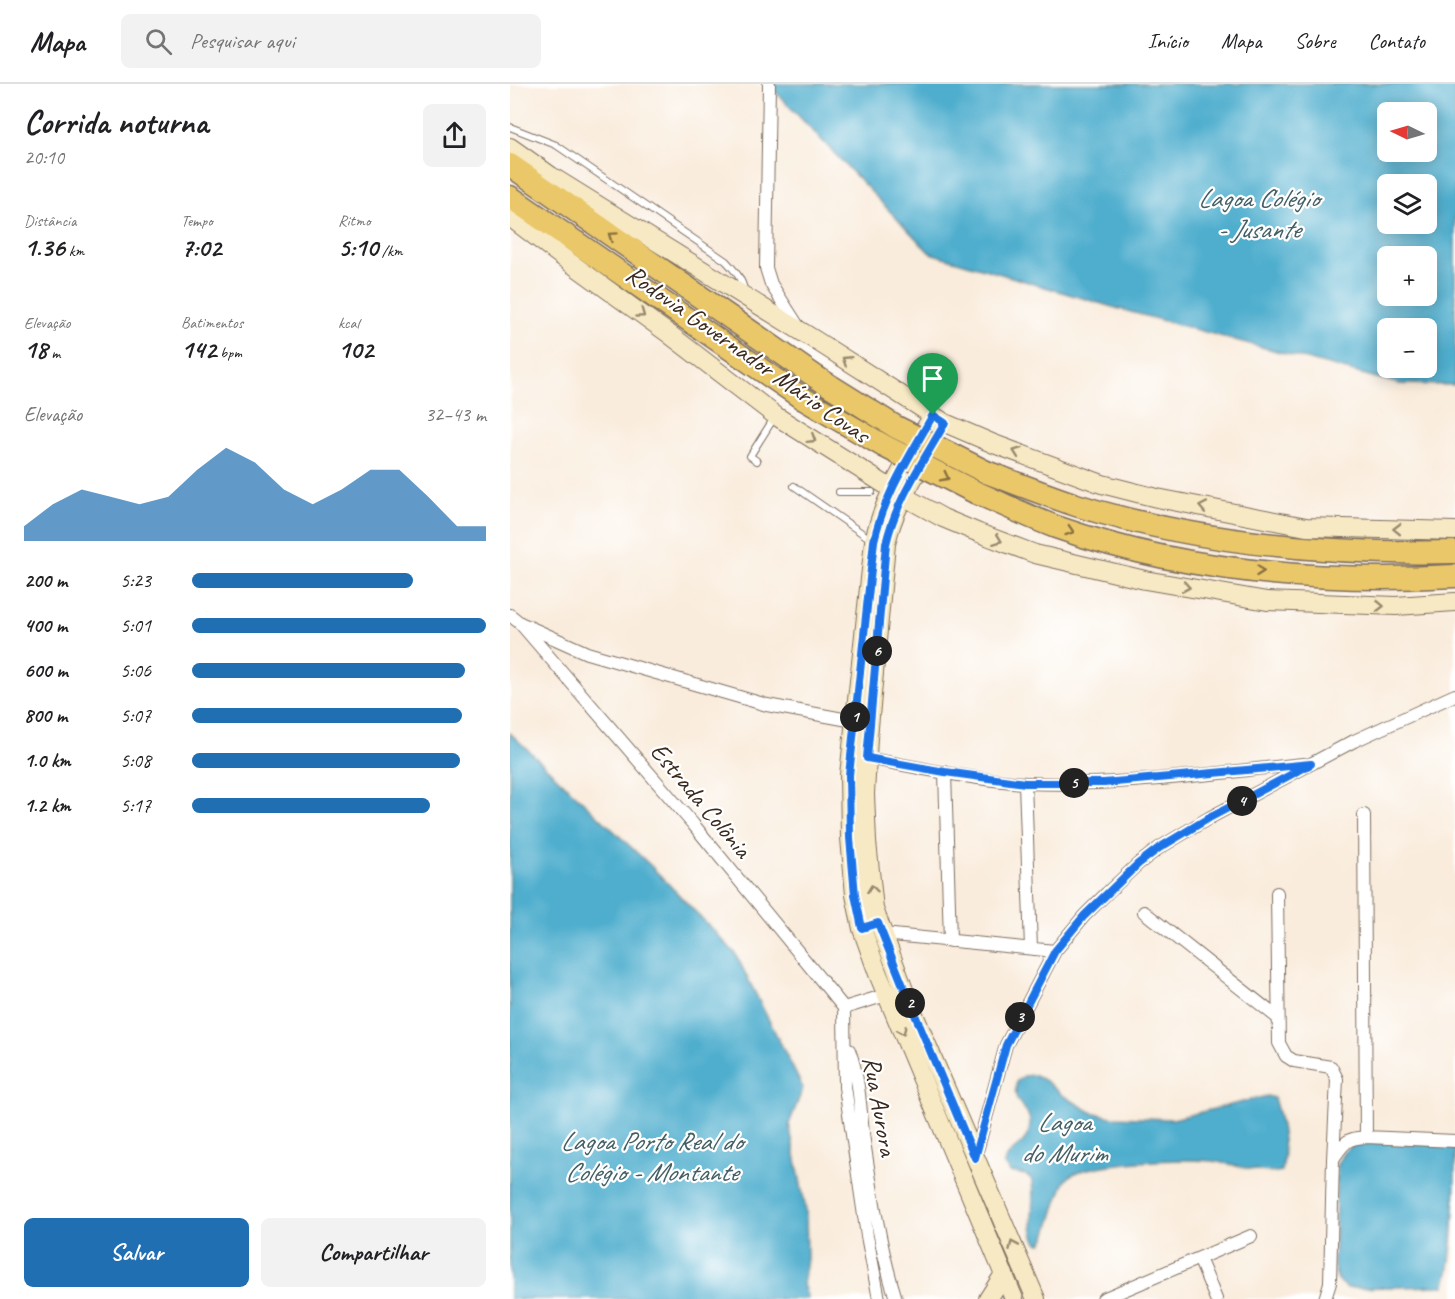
<!DOCTYPE html>
<html lang="pt">
<head>
<meta charset="utf-8">
<style>
  :root { --surface:#fff; --page:#f2f2f2; --text:#202124; --muted:#757577; --line:#e0e0e0; --accent:#1f6fb2 }
  body { margin:0; font-family:Caveat,sans-serif; background:var(--page); color:var(--text); height:100vh; display:flex; flex-direction:column; font-size:22px; white-space:nowrap }
  * { box-sizing:border-box; margin:0 }
  p { font-size:20px; color:var(--muted) }
  .icon { flex:none; width:33px; height:33px; fill:none; stroke:currentColor; stroke-width:2; stroke-linecap:round; stroke-linejoin:round }
  .map { position:relative; flex:1; overflow:hidden }
  .side { display:flex; flex-direction:column; background:var(--surface); width:510px }
  .side>* { flex:none }
  .needle { width:39px; rotate:275deg }
  .fabs { position:absolute; left:867px; top:18px; display:grid; gap:12px }
  .fabs a { display:grid; place-items:center; width:60px; height:60px; border-radius:9px; background:var(--surface); box-shadow:0 3px 15px #0003; font-size:30px }
  .pin { position:absolute; display:grid; place-items:center; width:51px; height:51px; color:#fff; margin:-62px -26px; border-radius:50% 50% 50% 0; rotate:-45deg; box-shadow:0 0 6px #0007 }
  .pin .icon { rotate:45deg }
  .km { position:absolute; width:30px; height:30px; margin:-15px; border-radius:50%; background:#222; color:#fff; font-size:16px; line-height:30px; text-align:center }
  .round { display:grid; place-items:center; flex:none; width:63px; height:63px; border-radius:9px; background:var(--page) }
  .summary { display:flex; align-items:center; justify-content:space-between; height:102px; padding:0 24px }
  h1 { font-size:33px; font-weight:600; line-height:45px }
  .stats { display:grid; grid-template-columns:repeat(3,1fr); gap:9px; height:102px; padding:6px 24px }
  .stats div { display:grid; align-content:center }
  .stats b { font-size:26px; font-weight:600 }
  .stats small { font-size:16px; font-weight:400 }
  .stats p { font-size:16px }
  .chart { height:168px; padding:12px 24px }
  .chart p { display:flex; justify-content:space-between }
  .chart svg { width:100%; height:108px; margin-top:6px; fill:var(--accent); opacity:.7 }
  .cta { display:flex; gap:12px; margin-top:auto; padding:12px 24px }
  .cta a { flex:1; height:69px; border-radius:9px; background:var(--accent); color:#fff; font-size:24px; font-weight:600; line-height:69px; text-align:center }
  .cta a+a { background:var(--page); color:var(--text) }
  ul { padding:0 24px; list-style:none; font-size:20px }
  li { display:grid; grid-template-columns:96px 72px 1fr; align-items:center; height:45px }
  li i { height:15px; border-radius:8px; background:var(--accent) }
  header { display:flex; align-items:center; gap:36px; box-sizing:border-box; height:84px; padding:0 30px; background:var(--surface); border-bottom:2px solid var(--line) }
  header strong { font-size:28px }
  nav { display:flex; gap:33px; margin-inline-start:auto; font-size:21px }
  .search { width:420px; height:54px; background:var(--page); display:flex; align-items:center; gap:15px; box-sizing:border-box; padding:0 21px; border-radius:9px; color:var(--muted); font-size:22px }
  main { display:flex; flex:1; min-height:0 }
  .map>svg:first-child { display:block }
  .water { fill:#50aece; stroke:#466c76; stroke-width:1.5; fill-rule:evenodd }
  .lines { fill:none; stroke-linecap:round; stroke-linejoin:round }
  .lane-casing { stroke:#7e6e60; stroke-width:8 }
  .street-casing { stroke:#7e6e60; stroke-width:14 }
  .secondary-casing { stroke:#7e6e60; stroke-width:20 }
  .highway-casing { stroke:#7e6e60; stroke-width:25 }
  .lane { stroke:#fff; stroke-width:6 }
  .street { stroke:#fff; stroke-width:12 }
  .secondary { stroke:#f7e9c3; stroke-width:18 }
  .highway { stroke:#eac769; stroke-width:22 }
  .highway-bridge-casing { stroke:#7e6e60; stroke-width:25; stroke-linecap:butt }
  .highway-bridge { stroke:#eac769; stroke-width:22 }
  .oneway { stroke:#8a7140 }
  .oneway2 { stroke:#998a70 }
  .route-casing { stroke:#fff; stroke-width:12 }
  .route { stroke:#1a73e8; stroke-width:8 }
  .labels { text-anchor:middle; dominant-baseline:central; stroke-width:4.5; stroke-linejoin:round; paint-order:stroke }
  .street-label { font-size:26px; fill:#3b2a1e; stroke:#fff }
  .water-label { font-size:27px; font-style:italic; fill:#435f64; stroke:#fff }
</style>
</head>
<body>
<header>
<strong>Mapa</strong>
<div class="search"><svg class="icon" aria-label="search" viewBox="0 0 24 24"><circle cx="10" cy="10" r="6"/><path d="M15 15l6 6"/></svg>Pesquisar aqui</div>
<nav><a>Início</a><a>Mapa</a><a>Sobre</a><a>Contato</a></nav>
</header>
<main>
<section class="side">
<div class="summary"><div><h1>Corrida noturna</h1><p>20:10</p></div><a class="round"><svg class="icon" aria-label="share" viewBox="0 0 24 24"><path d="M12 15V3M7 8l5-5 5 5M5 13v7h14v-7"/></svg></a></div>
<div class="stats">
<div><p>Distância</p><b>1.36<small> km</small></b></div>
<div><p>Tempo</p><b>7:02</b></div>
<div><p>Ritmo</p><b>5:10<small> /km</small></b></div>
</div>
<div class="stats">
<div><p>Elevação</p><b>18<small> m</small></b></div>
<div><p>Batimentos</p><b>142<small> bpm</small></b></div>
<div><p>kcal</p><b>102</b></div>
</div>
<div class="chart"><p><span>Elevação</span>32–43 m</p>
<svg viewBox="0 0 160 44" preserveAspectRatio="none"><path d="M0 44V38L10 29L20 23L30 26L40 29L50 26L60 15L70 6L80 12L90 23L100 29L110 23L120 15L130 15L140 26L150 38L160 38V44z"/></svg>
</div>
<ul>
<li><b>200 m</b>5:23<i style="width:75%"></i></li>
<li><b>400 m</b>5:01<i style="width:100%"></i></li>
<li><b>600 m</b>5:06<i style="width:93%"></i></li>
<li><b>800 m</b>5:07<i style="width:92%"></i></li>
<li><b>1.0 km</b>5:08<i style="width:91%"></i></li>
<li><b>1.2 km</b>5:17<i style="width:81%"></i></li>
</ul>
<div class="cta"><a>Salvar</a><a>Compartilhar</a></div>
</section>
<div class="map">
<svg width="945" height="1215" viewBox="0 0 945 1215">
  <rect width="100%" height="100%" fill="#fff"/>
  <filter id="ink" filterUnits="userSpaceOnUse"><feTurbulence type="fractalNoise" baseFrequency=".0167" numOctaves="2"/><feDisplacementMap in="SourceGraphic" scale="12" xChannelSelector="R" yChannelSelector="G"/><feConvolveMatrix kernelMatrix="1 2 1 2 8 2 1 2 1" color-interpolation-filters="sRGB"/></filter>
  <filter id="wash" filterUnits="userSpaceOnUse"><feTurbulence type="fractalNoise" baseFrequency=".008" numOctaves="4" result="noise"/><feDisplacementMap in="SourceGraphic" scale="24" xChannelSelector="R" yChannelSelector="G"/><feGaussianBlur stdDeviation="1.35" result="paint"/><feColorMatrix in="noise" values="0 0 0 0 0 0 0 0 0 0 0 0 0 0 0 0 0 1.4 0 .05"/><feComposite in="paint" operator="in"/></filter>
  <g filter="url(#wash)">
    <rect width="100%" height="100%" fill="#f9ecdc"/>
    <path class="water" d="M258,0H945V301L889,300L606,224L420,169ZM878,28H916V68H878ZM878,100H916V140H878ZM878,172H916V212H878ZM878,244H916V284H878Z
      M0,649L140,781L225,869L293,1004L279,1040L296,1126L297,1175L293,1200L298,1215H0Z
      M525,991L537,998L552,1011L581,1028L601,1033L663,1035L757,1012L764,1014C771,1037 777,1063 772,1087C755,1091 726,1081 708,1078C685,1073 568,1077 556,1096C549,1107 541,1139 536,1152L532,1159H528C516,1145 527,1113 521,1094L516,1091L500,1088L494,1079C499,1064 519,1062 520,1040C520,1020 500,1023 507,997L514,992Z
      M847,1058L932,1059L945,1063C945,1096 945,1177 934,1202L837,1204L827,1195L824,1182L827,1080L834,1068Z"/>
  </g>
  <g filter="url(#ink)">
    <g class="lines">
      <g class="lane-casing">
        <path id="lane" d="M0,43L46,61L216,177C224,186 232,194 234,206
          M247,377L240,372L264,334
          M284,402L362,456
          M329,408H362"/>
      </g>
      <g class="street-casing">
        <path id="street" d="M259,0L256,184L261,200L288,242
          M0,531L10,539L77,569L257,621L344,637
          M10,539L183,740L334,924
          M357,674C409,684 463,696 516,699C608,703 702,689 794,680
          M435,688L440,857
          M515,699L521,864
          M854,731L856,1053
          M767,809L769,959L776,972L784,977L821,983L827,995L823,1075
          M634,828L768,934
          M373,850L545,867
          M334,924L335,1003L357,1152L369,1215
          M334,924L376,911
          M339,966C350,994 350,1027 354,1057C362,1110 370,1164 386,1215
          M465,1074L496,961L545,867L574,832L597,809L628,780L649,764L699,734L844,657L945,611
          M689,1174L706,1215
          M593,1215L741,1152
          M815,1215L820,1199L823,1075C834,1059 836,1054 856,1053L945,1057"/>
      </g>
      <g class="secondary-casing">
        <path id="secondary" d="M0,63L41,92L305,256L435,339L484,360L592,400L647,414L796,443L945,447
          M0,133L51,172L159,250L266,332L393,412L433,434L469,449L525,470L635,496L757,517L886,522L945,518
          M423,331C400,372 374,411 364,457L339,691L340,754L345,811L352,845L368,890L504,1215
          M418,369C401,398 383,426 376,460L358,654L355,710L357,758L364,825L397,914L526,1215
          M478,1215L494,1190"/>
      </g>
      <g class="highway-casing">
        <path id="highway" d="M0,81L306,293
          M0,113L292,314
          M476,388C506,399 536,411 566,421C688,459 817,471 945,468
          M467,409C493,420 519,433 546,443C673,488 812,499 945,492"/>
      </g>
      <use href="#lane" class="lane"/>
      <use href="#street" class="street"/>
      <use href="#secondary" class="secondary"/>
      <use href="#highway" class="highway"/>
      <g class="highway-bridge-casing">
        <path id="highway-bridge" d="M306,293L386,343L476,388
          M292,314L374,362L467,409"/>
      </g>
      <use href="#highway-bridge" class="highway-bridge"/>
    </g>
    <defs><path id="oneway-chevron" d="M-2-3.5L2.5 0L-2 3.5" fill="none" stroke-width="1.6" stroke-linecap="round" stroke-linejoin="round" transform="scale(1.5)"/></defs>
    <g class="oneway">
      <use href="#oneway-chevron" transform="translate(102 152) rotate(-145)"/>
      <use href="#oneway-chevron" transform="translate(435 393) rotate(27)"/>
      <use href="#oneway-chevron" transform="translate(560 447) rotate(18)"/>
      <use href="#oneway-chevron" transform="translate(750 487) rotate(6)"/>
    </g>
    <g class="oneway2">
      <use href="#oneway-chevron" transform="translate(131 230) rotate(36)"/>
      <use href="#oneway-chevron" transform="translate(336 276) rotate(-147)"/>
      <use href="#oneway-chevron" transform="translate(302 355) rotate(32)"/>
      <use href="#oneway-chevron" transform="translate(507 368) rotate(-160)"/>
      <use href="#oneway-chevron" transform="translate(693 423) rotate(-169)"/>
      <use href="#oneway-chevron" transform="translate(887 445) rotate(-179)"/>
      <use href="#oneway-chevron" transform="translate(488 456) rotate(21)"/>
      <use href="#oneway-chevron" transform="translate(676 503) rotate(10)"/>
      <use href="#oneway-chevron" transform="translate(870 522) rotate(1)"/>
      <use href="#oneway-chevron" transform="translate(362 805) rotate(-97)"/>
      <use href="#oneway-chevron" transform="translate(392 947) rotate(67)"/>
      <use href="#oneway-chevron" transform="translate(503 1161) rotate(-114)"/>
    </g>
  </g>
  <g class="lines" filter="url(#ink)">
    <g class="route-casing">
      <path id="route" d="M423,331L435,339C413,378 386,416 376,460L357,674L435,688L515,699H594L801,680L699,734L649,764L628,780L574,832L545,867L496,961L465,1074L398,914L368,839L352,844L345,811L340,754L339,691L364,457C374,411 400,372 423,331Z"/>
    </g>
    <use href="#route" class="route"/>
  </g>
  <g class="labels">
    <g class="street-label">
      <text transform="translate(238 270) rotate(35)">Rodovia Governador Mário Covas</text>
      <text transform="translate(191 716) rotate(50)">Estrada Colônia</text>
      <text transform="translate(370 1022) rotate(80)">Rua Aurora</text>
    </g>
    <g class="water-label">
      <text x="748" y="114">Lagoa Colégio<tspan x="748" dy="31">- Jusante</tspan></text>
      <text x="554" y="1038">Lagoa<tspan x="554" dy="31">do Murim</tspan></text>
      <text x="141" y="1057">Lagoa Porto Real do<tspan x="141" dy="31">Colégio - Montante</tspan></text>
    </g>
  </g>
</svg>
<div class="fabs">
<a><svg class="needle" viewBox="-14 -14 28 28"><path d="M0-13l5 13h-10z" fill="#e53935"/><path d="M0 13l5-13h-10z" fill="#757577"/></svg></a>
<a><svg class="icon" aria-label="layers" viewBox="0 0 24 24"><path d="M12 4l9 5-9 5-9-5zM3 14l9 5 9-5"/></svg></a>
<a>+</a>
<a>−</a>
</div>
<div class="pin" style="left:423px;top:331px;background:#1e9e55"><svg class="icon" aria-label="arrive" viewBox="0 0 24 24"><path d="M6 21V4h12l-3 4 3 4H6"/></svg></div>
<b class="km" style="left:345px;top:633px">1</b>
<b class="km" style="left:400px;top:919px">2</b>
<b class="km" style="left:510px;top:933px">3</b>
<b class="km" style="left:732px;top:717px">4</b>
<b class="km" style="left:564px;top:699px">5</b>
<b class="km" style="left:367px;top:567px">6</b>
</div>
</main>
</body>
</html>
